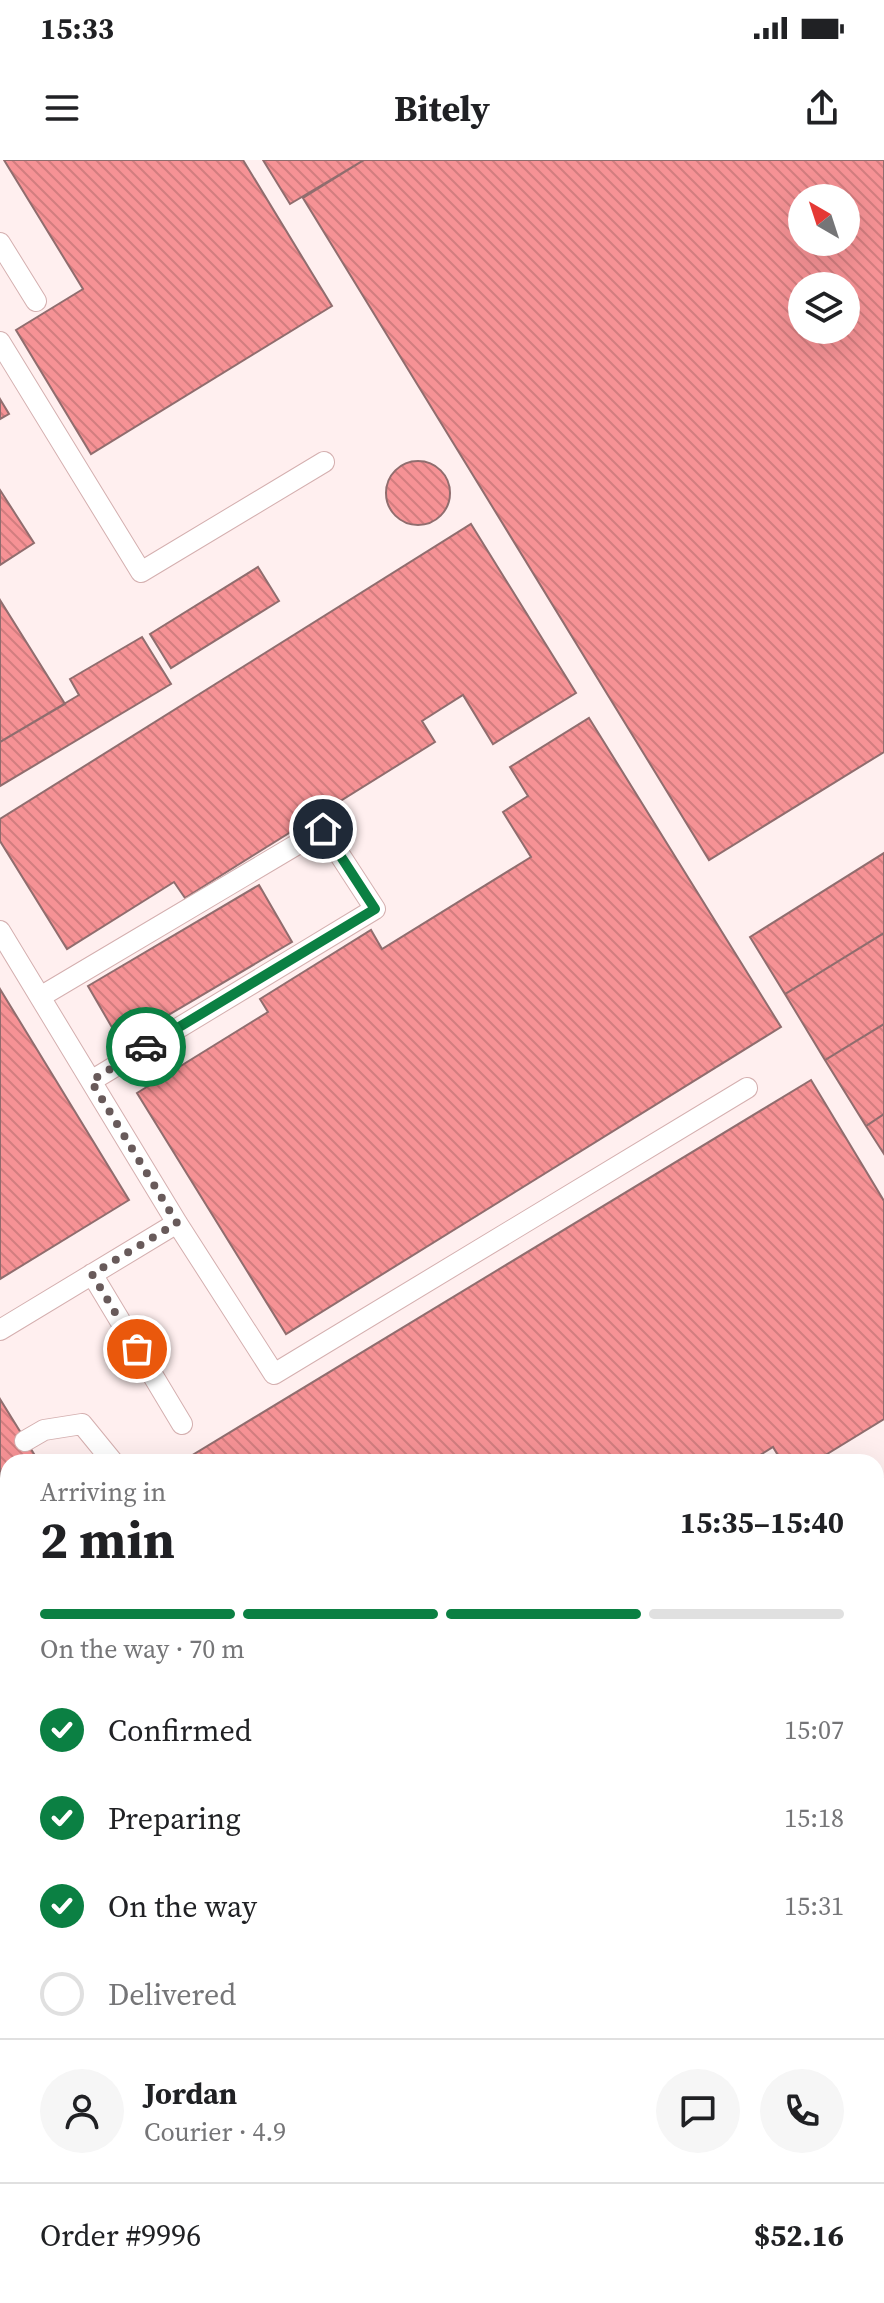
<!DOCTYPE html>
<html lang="en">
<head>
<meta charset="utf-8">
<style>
  body { margin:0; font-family:"Source Serif 4",serif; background:#f6f6f6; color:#202124; height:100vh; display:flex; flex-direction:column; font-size:30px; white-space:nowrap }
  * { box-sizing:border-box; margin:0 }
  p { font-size:26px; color:#757577 }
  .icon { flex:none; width:44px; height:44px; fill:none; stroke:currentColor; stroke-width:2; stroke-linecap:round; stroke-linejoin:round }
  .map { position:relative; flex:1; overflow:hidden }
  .details { position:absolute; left:0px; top:1294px; width:884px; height:850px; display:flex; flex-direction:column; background:#fff; border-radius:24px 24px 0 0; box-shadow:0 8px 32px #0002 }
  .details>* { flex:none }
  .needle { width:52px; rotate:321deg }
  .buttons { position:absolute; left:788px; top:24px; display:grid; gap:16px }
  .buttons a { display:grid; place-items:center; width:72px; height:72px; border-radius:50%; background:#fff; box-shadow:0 8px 32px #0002; font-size:40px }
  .pin { position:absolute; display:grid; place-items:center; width:68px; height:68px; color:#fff; margin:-34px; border:4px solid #fff; border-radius:50%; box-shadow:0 2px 8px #0007 }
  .courier { position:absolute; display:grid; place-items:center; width:80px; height:80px; margin:-40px; border:6px solid #0b8043; border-radius:50%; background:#fff; color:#222; box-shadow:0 2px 10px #0007 }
  .overview em { font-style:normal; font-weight:700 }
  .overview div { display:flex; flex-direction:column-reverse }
  .overview { display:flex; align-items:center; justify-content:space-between; height:136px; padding:0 40px }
  h1 { font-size:52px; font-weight:700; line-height:60px }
  .bar { display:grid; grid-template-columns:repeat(4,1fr); gap:12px 8px; align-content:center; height:96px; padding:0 40px }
  .bar i { height:10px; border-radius:6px; background:#e0e0e0 }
  .bar .on { background:#0b8043 }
  .bar p { grid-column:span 4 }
  .line { display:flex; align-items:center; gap:20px; padding:0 40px; border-top:2px solid #e0e0e0 }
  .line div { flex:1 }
  .round { display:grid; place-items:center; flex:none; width:84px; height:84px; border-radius:42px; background:#f6f6f6 }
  ol { padding:0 40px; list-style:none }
  li { display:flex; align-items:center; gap:24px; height:88px }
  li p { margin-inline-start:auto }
  li .icon { padding:8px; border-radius:50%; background:#0b8043; color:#fff; stroke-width:4 }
  li:last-child { color:#757577 }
  li i { width:44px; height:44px; border:4px solid #e0e0e0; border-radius:50% }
  .status { display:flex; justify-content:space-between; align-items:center; height:56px; padding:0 40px; background:#fff; direction:ltr }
  .status svg { height:22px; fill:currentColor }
  header { display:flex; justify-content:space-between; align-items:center; height:104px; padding:0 40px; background:#fff; font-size:36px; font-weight:700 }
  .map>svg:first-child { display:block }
  .building { fill:url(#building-back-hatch); stroke:#906d6e; stroke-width:2; fill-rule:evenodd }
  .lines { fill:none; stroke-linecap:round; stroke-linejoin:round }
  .service-casing { stroke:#d4afaf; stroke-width:22 }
  .minor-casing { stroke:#d4afaf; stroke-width:42 }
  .tertiary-casing { stroke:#d4afaf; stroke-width:46 }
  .primary-casing { stroke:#d5d3d3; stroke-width:46 }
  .service { stroke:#fff; stroke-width:20 }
  .minor { stroke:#fff; stroke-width:40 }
  .tertiary { stroke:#fff; stroke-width:44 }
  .primary { stroke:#f9cbcd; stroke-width:44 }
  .done { stroke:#685a5a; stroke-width:8; stroke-dasharray:0 14.4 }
  .route { stroke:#0b8043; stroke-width:10 }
</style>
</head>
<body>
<div class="status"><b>15:33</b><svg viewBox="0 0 49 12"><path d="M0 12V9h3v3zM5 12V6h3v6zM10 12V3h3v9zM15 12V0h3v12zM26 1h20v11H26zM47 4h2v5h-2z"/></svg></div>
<header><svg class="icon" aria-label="menu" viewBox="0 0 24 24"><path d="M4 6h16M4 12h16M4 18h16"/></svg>Bitely<svg class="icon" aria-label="share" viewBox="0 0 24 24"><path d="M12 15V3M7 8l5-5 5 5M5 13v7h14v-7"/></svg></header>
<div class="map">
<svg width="884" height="2143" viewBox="0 0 884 2143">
  <defs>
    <pattern id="building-back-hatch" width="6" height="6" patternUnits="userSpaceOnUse" patternTransform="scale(2)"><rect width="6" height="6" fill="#f69295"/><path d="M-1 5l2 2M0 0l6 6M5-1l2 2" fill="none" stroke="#d27d7f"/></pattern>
  </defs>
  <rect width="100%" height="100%" fill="#ffefef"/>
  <path class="building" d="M4,0H243L332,146L91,294L16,170L83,129Z
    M263,0H364L290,44Z
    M364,0H884V592L709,700L303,38ZM802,38H846V82H802ZM802,126H846V170H802Z
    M0,239L9,254L0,259Z
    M386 333a32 32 0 1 1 64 0a32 32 0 1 1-64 0Z
    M0,330L34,383L0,405Z
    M471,364L576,533L493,584L463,535L422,561L435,582L185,738L174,722L67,789L0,681V659Z
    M258,407L279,441L171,508L150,474Z
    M0,440L65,544L0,582Z
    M142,477L171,524L0,626V582L79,535L70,519Z
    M589,558L781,867L286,1174L137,933L268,852L260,839L371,770L382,789L531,697L503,652L528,636L510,607Z
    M884,693V773L785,834L750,777Z
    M259,725L292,782L121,883L88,826Z
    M884,773V864L825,900L785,834Z
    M0,829L129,1040L0,1119Z
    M884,864V954L866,966L825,900Z
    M811,920L884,1041V1259L814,1302H782L773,1287L749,1302H181Z
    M884,954V994L866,966Z
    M0,1239L39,1302H8V1362L0,1367Z
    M8,1362V1542L0,1530V1367Z
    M0,1530L8,1542V1740L0,1744Z"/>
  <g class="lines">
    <defs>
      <path id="service" d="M0,83L36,141
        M0,182L141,412L324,302
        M0,771L177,1063L274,1214L747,928
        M40,837L323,669L375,749L91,921
        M92,1114L182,1264
        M0,1170L177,1063
        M25,1281L44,1270L82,1264L113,1302"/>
      <path id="minor" d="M876,2058L884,2053
        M734,2143L746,2136"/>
      <path id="tertiary" d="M876,1345L884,1340
        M0,1877L8,1872"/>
      <path id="primary" d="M0,1991L8,2003
        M0,2091L8,2103
        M33,2136L39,2143
        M113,2136L119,2143"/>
    </defs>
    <use href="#service" class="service-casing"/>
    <use href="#minor" class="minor-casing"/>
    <use href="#tertiary" class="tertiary-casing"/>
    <use href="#primary" class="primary-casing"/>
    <use href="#service" class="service"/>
    <use href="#minor" class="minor"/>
    <use href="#tertiary" class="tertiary"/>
    <use href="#primary" class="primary"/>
  </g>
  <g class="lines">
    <path class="done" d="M137,1189L92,1114L177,1063L91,921L146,887"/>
    <path class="route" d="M146,887L375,749L323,669"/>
  </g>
</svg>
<div class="buttons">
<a><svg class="needle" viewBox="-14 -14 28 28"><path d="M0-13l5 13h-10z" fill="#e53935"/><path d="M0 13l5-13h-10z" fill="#757577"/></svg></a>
<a><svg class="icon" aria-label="layers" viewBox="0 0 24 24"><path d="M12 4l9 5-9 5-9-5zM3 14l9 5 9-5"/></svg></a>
</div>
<div class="pin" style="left:137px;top:1189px;background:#ea580c"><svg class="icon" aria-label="bag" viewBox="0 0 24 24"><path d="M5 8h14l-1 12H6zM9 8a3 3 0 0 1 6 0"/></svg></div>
<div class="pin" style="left:323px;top:669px;background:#1f2937"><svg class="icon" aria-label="home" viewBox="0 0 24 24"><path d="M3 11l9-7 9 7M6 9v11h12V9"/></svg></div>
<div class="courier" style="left:146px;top:887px"><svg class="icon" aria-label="car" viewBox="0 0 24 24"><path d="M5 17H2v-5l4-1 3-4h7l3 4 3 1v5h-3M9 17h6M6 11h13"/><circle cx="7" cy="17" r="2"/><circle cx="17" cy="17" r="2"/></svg></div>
<section class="details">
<div class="overview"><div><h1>2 min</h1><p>Arriving in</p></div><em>15:35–15:40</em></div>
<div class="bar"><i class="on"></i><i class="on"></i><i class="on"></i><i></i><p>On the way · 70 m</p></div>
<ol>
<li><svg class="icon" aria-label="check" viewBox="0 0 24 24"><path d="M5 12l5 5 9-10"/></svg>Confirmed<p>15:07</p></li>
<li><svg class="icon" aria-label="check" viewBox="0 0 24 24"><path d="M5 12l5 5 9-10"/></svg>Preparing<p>15:18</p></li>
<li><svg class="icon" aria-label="check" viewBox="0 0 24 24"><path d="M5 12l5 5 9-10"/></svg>On the way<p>15:31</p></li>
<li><i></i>Delivered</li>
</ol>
<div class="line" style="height:144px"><a class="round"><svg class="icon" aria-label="person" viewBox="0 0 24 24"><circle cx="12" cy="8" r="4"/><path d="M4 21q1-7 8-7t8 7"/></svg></a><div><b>Jordan</b><p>Courier · 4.9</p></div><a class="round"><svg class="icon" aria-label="chat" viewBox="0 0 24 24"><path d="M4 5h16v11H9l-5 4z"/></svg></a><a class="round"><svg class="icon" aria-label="phone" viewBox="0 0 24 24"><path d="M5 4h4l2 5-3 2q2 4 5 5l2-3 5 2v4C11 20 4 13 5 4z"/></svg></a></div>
<div class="line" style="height:104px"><div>Order #9996</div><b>$52.16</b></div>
</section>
</div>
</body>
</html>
